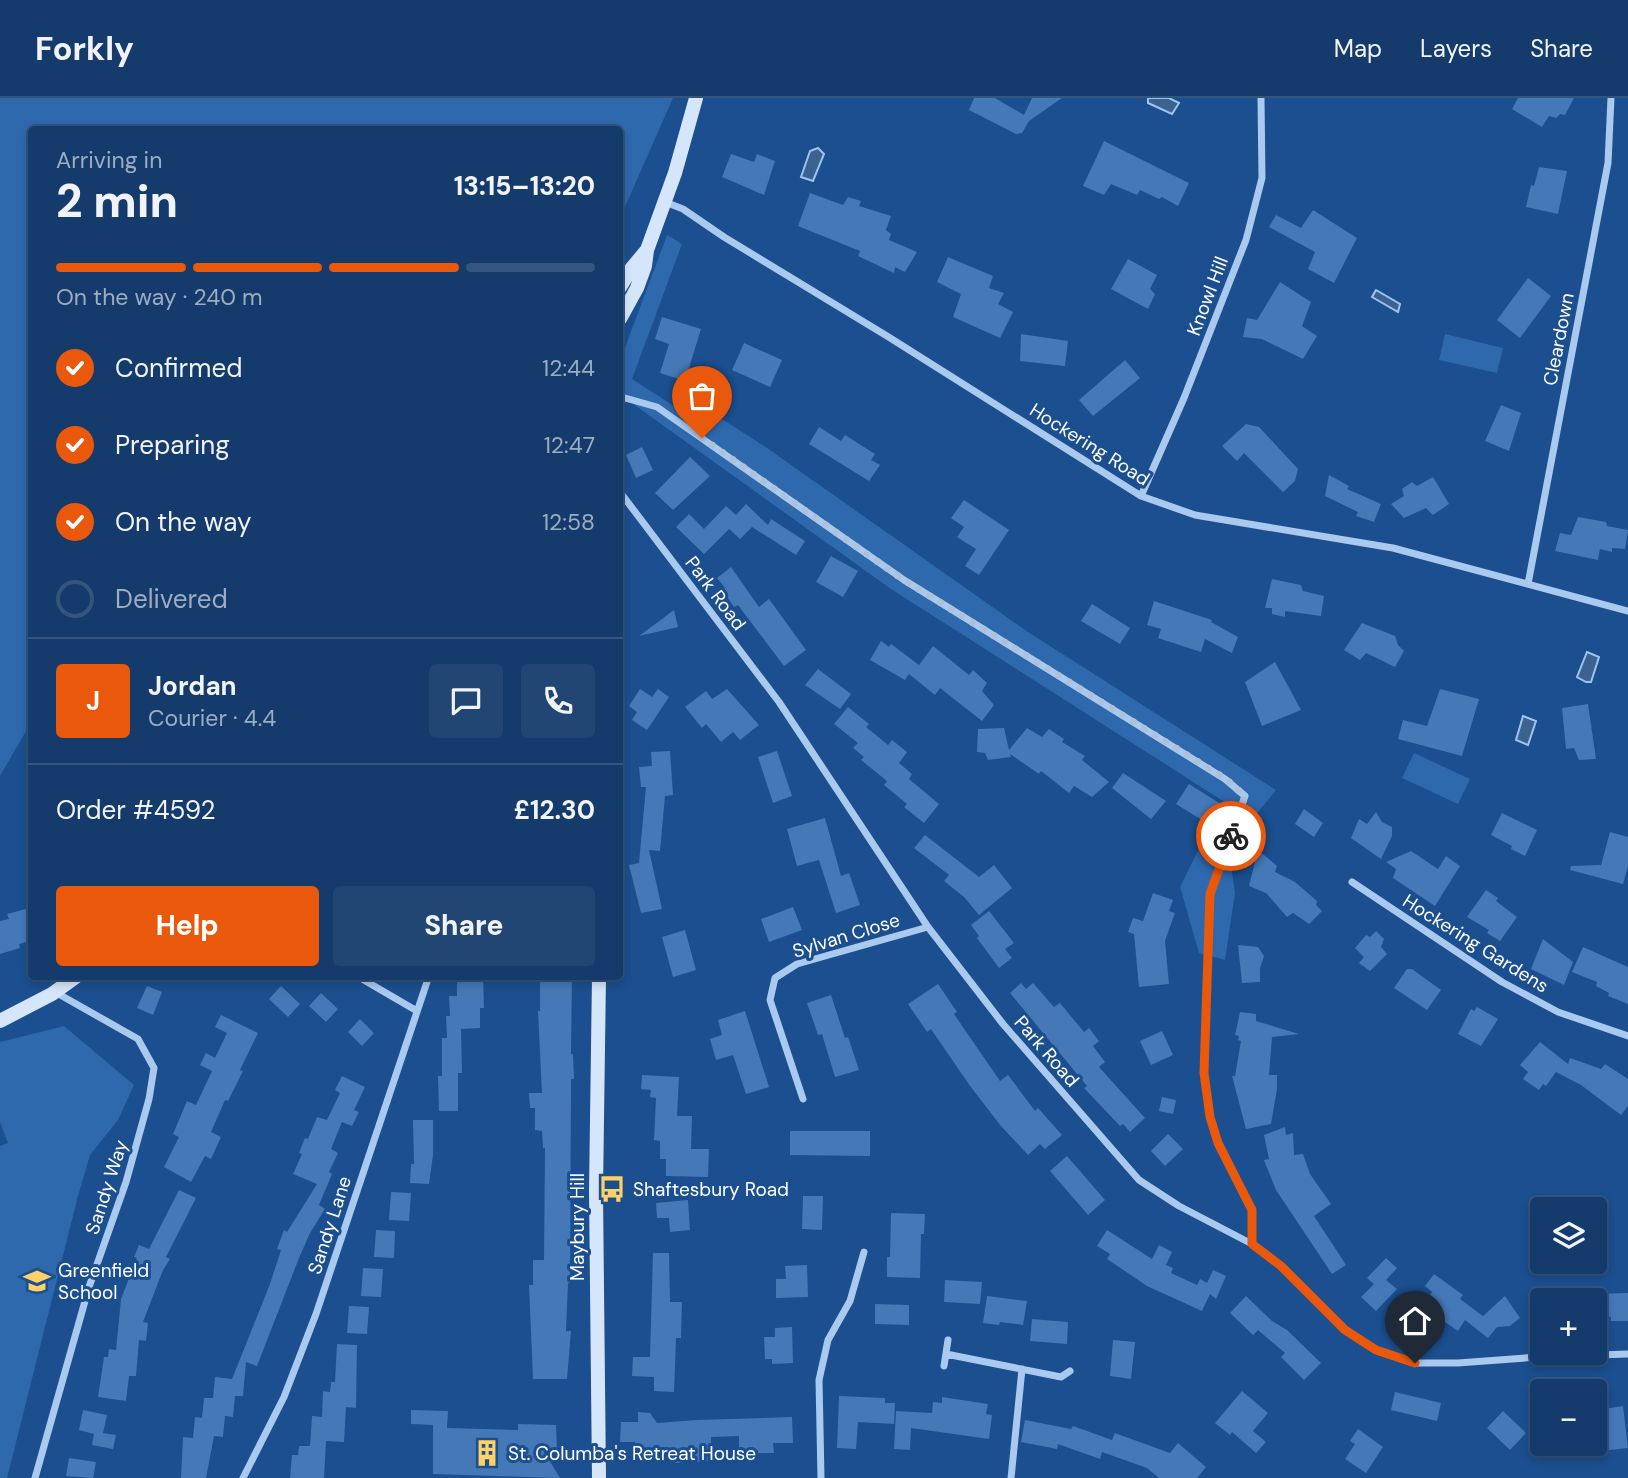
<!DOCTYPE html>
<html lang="en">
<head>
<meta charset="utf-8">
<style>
  body { margin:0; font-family:"DM Sans",sans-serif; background:#214673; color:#f1f3f6; height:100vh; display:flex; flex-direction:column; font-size:26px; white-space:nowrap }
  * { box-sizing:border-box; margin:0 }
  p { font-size:23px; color:#9dadc1 }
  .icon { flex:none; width:38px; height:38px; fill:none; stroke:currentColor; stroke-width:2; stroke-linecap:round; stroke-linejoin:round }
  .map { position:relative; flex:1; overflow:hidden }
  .details { position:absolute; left:28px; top:28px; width:595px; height:854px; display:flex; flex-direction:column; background:#143b6b; border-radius:7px; box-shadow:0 4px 10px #0003,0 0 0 2px #33557e }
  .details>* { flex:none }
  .controls { position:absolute; left:1530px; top:1099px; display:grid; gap:14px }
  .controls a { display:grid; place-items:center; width:77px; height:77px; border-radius:7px; background:#143b6b; box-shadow:0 4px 10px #0003,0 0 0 2px #33557e; font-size:35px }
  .pin { position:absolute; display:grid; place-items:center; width:60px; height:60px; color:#fff; margin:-72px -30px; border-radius:50% 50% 50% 0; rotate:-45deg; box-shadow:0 0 7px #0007 }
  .pin .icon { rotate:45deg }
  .courier { position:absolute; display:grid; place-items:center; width:70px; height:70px; margin:-35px; border:5px solid #ea580c; border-radius:50%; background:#fff; color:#222; box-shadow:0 2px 9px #0007 }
  .headline em { font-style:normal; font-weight:800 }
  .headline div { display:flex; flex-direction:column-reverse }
  .headline { display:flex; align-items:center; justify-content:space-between; height:119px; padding:0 28px }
  h1 { font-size:46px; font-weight:800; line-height:52px }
  .bar { display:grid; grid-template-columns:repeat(4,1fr); gap:10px 7px; align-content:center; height:84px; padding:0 28px }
  .bar i { height:9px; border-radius:5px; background:#33557e }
  .bar .active { background:#ea580c }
  .bar p { grid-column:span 4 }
  .line { display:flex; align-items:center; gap:18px; padding:0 28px; border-top:2px solid #33557e }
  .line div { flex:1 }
  .round { display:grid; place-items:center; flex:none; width:74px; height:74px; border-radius:7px; background:#214673 }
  ol { padding:0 28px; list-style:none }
  li { display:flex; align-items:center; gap:21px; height:77px }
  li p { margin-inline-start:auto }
  li .icon { padding:7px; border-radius:50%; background:#ea580c; color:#fff; stroke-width:4 }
  li:last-child { color:#9dadc1 }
  li i { width:38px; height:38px; border:4px solid #33557e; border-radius:50% }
  .action { display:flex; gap:14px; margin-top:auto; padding:14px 28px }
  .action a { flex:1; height:80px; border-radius:7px; background:#ea580c; color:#fff; font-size:28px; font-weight:800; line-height:80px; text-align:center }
  .action a+a { background:#214673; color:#f1f3f6 }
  header { display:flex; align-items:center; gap:42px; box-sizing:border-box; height:98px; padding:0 35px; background:#143b6b; border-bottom:2px solid #33557e }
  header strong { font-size:33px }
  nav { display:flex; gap:38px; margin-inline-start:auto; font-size:24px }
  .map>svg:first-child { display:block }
  .green { fill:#2e69ad }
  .water { fill:#3c6290; stroke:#9cc4f0; stroke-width:2 }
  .building { fill:#4478b7 }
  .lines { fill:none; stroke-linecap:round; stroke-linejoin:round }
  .street { stroke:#a9c9ee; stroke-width:7 }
  .secondary { stroke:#d6e6fa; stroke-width:14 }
  .done { stroke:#afc1d8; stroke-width:7; stroke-dasharray:0 12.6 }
  .route { stroke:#ea580c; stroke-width:9 }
  .labels { text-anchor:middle; stroke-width:6; stroke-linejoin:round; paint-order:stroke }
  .street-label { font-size:19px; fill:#fff; stroke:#1b4f8f }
  .poi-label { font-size:19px; fill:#fff; stroke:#1b4f8f; text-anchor:start }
</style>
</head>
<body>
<header>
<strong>Forkly</strong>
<nav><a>Map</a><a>Layers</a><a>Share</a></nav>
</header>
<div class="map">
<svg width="1628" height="1380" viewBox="0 0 1628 1380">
  <rect width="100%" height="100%" fill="#1b4f8f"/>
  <path class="green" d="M0,0H673L620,120V32H32V623L0,678Z
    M667,137L682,146L632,281L677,310L708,312L767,350L1028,534L1276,692L1240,736L1231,768L1235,795L1225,862L1199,855L1180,789L1223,703L891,491L636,308L620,293V263Z
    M1445,236L1503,250L1497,275L1439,262Z
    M1414,655L1470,681L1458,706L1402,680Z
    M64,928L134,987L118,1022L90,1057L78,1098L7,1380H0V1048L8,1045L0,1024V944Z"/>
  <path class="water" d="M1148,0H1169L1179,5L1172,16L1148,5Z
    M818,50L824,56L813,83L801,79L810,53Z
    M1376,192L1400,206L1398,214L1372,199Z
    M1587,554L1599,559L1591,584H1586L1577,579Z
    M1523,618L1536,623L1528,647L1516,642Z"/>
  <path class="building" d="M974,0H995L1024,17L1032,0H1062L1029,23L1022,35L1016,36L969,12Z
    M1518,0H1574L1565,17L1560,16L1556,20L1549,18L1542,29L1512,11Z
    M1104,43L1189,85L1178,108L1162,99L1159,101L1140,92L1137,97L1111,86L1104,97L1083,88Z
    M731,56L754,64L757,56L775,63L764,97L722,79Z
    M1539,69L1567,73L1558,116L1526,109L1531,87L1534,88Z
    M810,95L843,107L848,99L861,103L859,108L891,118L886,132L891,136L889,142L917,154L905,174L895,169L894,175L858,158L860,153L798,128Z
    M1313,112L1357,140L1334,185L1308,171L1315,154L1269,129L1276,117L1301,130Z
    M948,159L993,178L989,190L1004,195L998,206L1013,214L1000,240L953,219L961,196L937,184Z
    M1128,161L1157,177L1150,191L1155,196L1148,211L1111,191Z
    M1528,180L1551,198L1520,240L1497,222Z
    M1280,184L1311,204L1302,228L1317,238L1303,261L1262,241L1243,239L1247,220L1257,222Z
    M662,219L701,231L685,283L660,275L669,246L655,241Z
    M1021,236L1068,243L1065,268L1020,263Z
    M744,245L782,262L770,289L732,272Z
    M1125,262L1140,280L1093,318L1079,302Z
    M1501,307L1521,315L1509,353L1485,343Z
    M1246,326L1259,329L1298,371L1295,383L1283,394L1244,355L1237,363L1222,348Z
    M819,329L841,343L845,337L875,356L871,362L880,367L869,383L809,346Z
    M642,349L653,372L636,380L626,357Z
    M690,359L710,378L673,412L655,395Z
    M1329,377L1349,388L1347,391L1381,406L1374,424L1356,418L1358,414L1325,398Z
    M1433,379L1449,406L1433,417L1426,410L1404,420L1391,406L1404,398L1402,391L1412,384L1417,388Z
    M964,402L1009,432L979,477L965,468L976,451L957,439L964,429L951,420Z
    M746,406L768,427L771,421L805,443L796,457L752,429L740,441L729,431L704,456L676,429L689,416L704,431L726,408L736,417Z
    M1578,419L1606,424L1607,428L1628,432L1625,451L1612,450V454L1600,451L1598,462L1555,453L1560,435L1571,437Z
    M831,458L858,473L843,499L816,484Z
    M731,469L759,509L769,501L806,552L784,568L738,507L734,509L722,492L725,490L717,480Z
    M1272,481L1301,487L1303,493L1324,498L1321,518L1285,513V519L1272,516V510H1265Z
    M1154,503L1212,522L1211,524L1238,539L1232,555L1205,541L1201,554L1158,540L1161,531L1147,527Z
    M1092,506L1130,530L1120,546L1081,523Z
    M674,512L678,529L639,538Z
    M1362,525L1395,538L1398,547L1404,553L1395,569L1366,555L1360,562L1344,552Z
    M881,543L889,549L891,546L919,567L933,548L969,577L973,572L987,585L982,593L994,607L982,623L940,590L935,597L909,576L905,582L870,562Z
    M1275,564L1301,612L1262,628L1245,584Z
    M818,571L851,596L840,611L805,587Z
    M640,591L652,599L658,591L669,599L647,632L632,622L637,614L629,608Z
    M727,591L759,627L740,642L733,634L721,644L706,626L702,630L685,609L706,593L712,601Z
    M1440,591L1479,601L1462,658L1398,641L1403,622L1427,628Z
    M1588,606L1596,661L1579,662L1574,650L1566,651L1562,610Z
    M848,609L869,626L866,629L888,647L892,642L907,654L899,665L912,676L909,681L939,706L924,725L904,709L907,706L884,687L887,683L861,662L864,659L853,650L858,645L834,626Z
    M1004,630L1009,652L1027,630L1042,639L1049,631L1064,641L1062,644L1085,658L1082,662L1109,684L1092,699L1074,688L1069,695L1041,673L1039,676L1010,656L1011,659L988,662L985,655L977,654L978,631Z
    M670,653L673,697L665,698L660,753L649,752L662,811L641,815L629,767L639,765L646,689H641L639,669L652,668L651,654Z
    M777,653L792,698L773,705L758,659Z
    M1123,675L1166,703L1151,721L1112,690Z
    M1189,686L1232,713L1221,730L1219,728L1211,740L1196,731L1202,722L1176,706Z
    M1304,711L1323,725L1314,739L1295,726Z
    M1376,714L1382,724L1392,729V738L1381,761L1351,740L1359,721L1367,726Z
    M1502,715L1537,732L1525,758L1511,751L1512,748L1491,737Z
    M825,720L841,778L849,775L860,807L836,815L819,762L797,768L787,731Z
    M1610,734L1628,739V768L1623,786L1570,772L1571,768L1601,767Z
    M925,737L979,779L994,767L1012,790L979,817L964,799L944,783L949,777L914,750Z
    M1258,752L1277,768L1275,774L1295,784L1317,803L1316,807L1322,813L1309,826L1293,815L1287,819L1266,795L1249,788Z
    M1411,753L1438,771L1446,758L1460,768L1435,808L1393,780L1396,771L1386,764Z
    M1486,792L1498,800L1496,803L1517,819L1500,843L1487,835L1489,832L1467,819Z
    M1153,795L1173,802L1169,813L1175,815L1165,843L1169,886L1139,889L1134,836L1128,834L1133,820L1143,823Z
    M793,809L802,832L769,844L761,821Z
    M26,811L32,829V842L19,846L20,850L0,856V823L9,821L7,816Z
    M989,813L1014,845L1005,851L1012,860L999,870L977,840L979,838L971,827Z
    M685,832L696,872L673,879L662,839Z
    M1376,833L1384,841L1381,849L1387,856L1370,873L1359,865L1364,859L1355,850L1366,837L1370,839Z
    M1543,841L1573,864L1564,887L1531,871Z
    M1238,847L1258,849L1264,858L1260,870V884L1242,885Z
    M1583,849L1628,869V906L1608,898L1609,895L1596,888L1597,884L1572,874Z
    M1407,871H1412L1441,892L1427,912L1394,890Z
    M483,878L484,910H480V930L461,931L462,975H458V1013H439L438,978H442V940H447L446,918H450L449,898H457V879Z
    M540,878H572L571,956H573L574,981H571L570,1185H568L566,1233H571L567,1281H533L529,1187H533V1162H544L545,1050H543L542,1033L535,1032V1010H530L529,995H542L538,913H540Z
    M1021,885L1026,891L1033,885L1054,909L1060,905L1084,934L1089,930L1099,943L1093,948L1105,964L1099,969L1145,1020L1130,1034L1123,1026L1120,1028L1084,990L1087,988L1010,895Z
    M938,886L957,914L954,916L1000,983L1008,977L1035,1013L1038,1010L1062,1037L1045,1051L1040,1046L1028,1057L1001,1028L970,988L931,931L927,934L908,906Z
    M147,888L162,894L153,917L137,910Z
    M281,888L300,906L288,919L269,901Z
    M321,895L338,911L326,924L309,908Z
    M831,897L845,940L848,939L859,972L835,979L822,936L818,937L807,905Z
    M1477,909L1498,921L1481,948L1458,936L1471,911L1474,913Z
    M745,913L769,989L746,996L733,957L716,962L710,941L722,937L718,922Z
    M1240,914L1256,916V923L1299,936L1272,939L1269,977H1277V991L1271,1026L1246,1031L1232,978H1235L1241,943L1238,942L1239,938L1235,937Z
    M221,917L258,935L240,972L243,973L228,1003L225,1002L211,1034L221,1039L211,1061L205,1058L191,1084L164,1069L179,1039L173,1036L187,1003L196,1007L212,973L200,967L206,955L215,960L227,935L215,929Z
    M360,921L374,935L362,948L348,934Z
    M1162,933L1173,957L1151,967L1140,943Z
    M1540,944L1568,966L1570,960L1601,971L1605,966L1628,981V1008L1621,1017L1581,987L1556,974L1546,988L1543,986L1539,992L1523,981L1528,974L1520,967Z
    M642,977L679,979L677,1018H692L691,1051H709L708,1079L666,1078V1061H660V1043L654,1042L656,1000L650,999L651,992L641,991Z
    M342,978L365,989L354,1012L359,1014L352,1028L342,1024L331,1051L338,1055L329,1074L332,1076L319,1107L325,1111L310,1135L299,1160L257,1268L246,1264L243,1298H235L233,1319L225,1318L223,1339L214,1338L206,1380H181L183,1339L193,1340L195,1319L202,1320L204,1300H213L215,1279L232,1281L270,1186L281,1152L277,1151L284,1132L287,1134L317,1086L293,1076L302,1056L299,1055L305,1040L308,1041L317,1019L327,1022L340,995L335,992Z
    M1162,999L1176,1002L1173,1016L1159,1013Z
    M413,1022H433V1057L429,1086L410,1085L411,1066H414Z
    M1285,1029L1286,1037L1293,1035L1294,1057L1303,1056L1310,1076L1331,1106L1314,1118L1346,1167L1332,1176L1276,1092L1264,1062L1269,1061L1264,1037Z
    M790,1033H870V1058L790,1057Z
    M1168,1036L1183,1051L1165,1068L1151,1053Z
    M1067,1058L1105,1102L1088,1117L1050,1073Z
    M179,1092L196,1100L166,1159L170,1161L163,1172L143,1224L148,1225L146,1243L139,1242L136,1278H129L126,1303L98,1299L104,1259H108L109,1251L116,1252L121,1201L137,1160L134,1159L139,1147L149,1151Z
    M391,1094L411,1095L409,1123L389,1122Z
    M803,1098H823L822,1132L802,1131Z
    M688,1102L690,1132L670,1134L669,1120H657L656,1105Z
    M891,1115L925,1116L924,1136H921L920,1180L887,1179V1159H890Z
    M376,1132L395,1133L394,1160L374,1159Z
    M1107,1132L1152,1161L1159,1147L1172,1154L1166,1167L1173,1170L1171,1175L1197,1187L1200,1181L1207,1185L1213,1172L1226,1178L1216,1201L1210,1196L1202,1213L1147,1188L1107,1161L1110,1156L1097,1148Z
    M653,1155H669L670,1204H682L681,1240H676L674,1294L654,1293V1279L632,1278L633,1259H650Z
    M1386,1160L1397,1170L1386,1182L1397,1191L1376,1213L1361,1199L1374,1186L1367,1180Z
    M807,1167L808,1199L776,1200V1181H786L785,1168Z
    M363,1170L383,1171L381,1199L361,1198Z
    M1434,1176L1463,1197L1460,1201L1483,1218L1505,1198L1520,1220L1510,1228L1497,1229L1488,1240L1465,1222L1458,1233L1435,1217L1437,1214L1424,1205L1432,1194L1425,1188Z
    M945,1182L982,1184L980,1206L944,1204Z
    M1628,1195V1223H1611V1219H1607V1212H1594V1196Z
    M987,1198L1027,1203L1023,1227L1000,1224L999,1227L983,1225Z
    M1246,1198L1272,1223L1287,1232L1321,1265L1304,1282L1281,1259L1285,1255L1258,1232L1253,1237L1230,1215Z
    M875,1206L909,1207V1227L875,1226Z
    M349,1208L369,1209L367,1236L347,1235Z
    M1032,1221L1068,1224L1067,1246L1030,1243Z
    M792,1229L793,1265L772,1266V1261H765L764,1239H775V1230Z
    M1113,1242L1135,1244L1131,1281L1110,1278Z
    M337,1246L357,1247L356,1310L346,1309L344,1344L326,1343L324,1380H290L292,1357H298L299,1348H310L312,1318L322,1319L323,1293L330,1294L331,1284H335Z
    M1242,1293L1268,1315L1253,1333L1266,1344L1256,1355L1232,1334L1230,1337L1215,1325Z
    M1395,1294L1441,1305L1437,1323L1391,1312Z
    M839,1298L885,1300V1305H895L894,1326L858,1324L856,1351L837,1350Z
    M942,1299L988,1306L986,1316L992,1317L989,1341L911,1330L910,1352L894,1351L896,1313L932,1315L933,1304L942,1305Z
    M1623,1308L1628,1350L1601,1353L1599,1340H1594V1320H1599L1598,1312Z
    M83,1312L107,1317L103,1335L116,1337L113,1351L92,1347L94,1336L79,1332Z
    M411,1312L448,1313L447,1330L518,1332V1326L556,1327L557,1352H543L560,1380L433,1376V1327L411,1326Z
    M1503,1313L1526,1335L1510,1352L1487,1330Z
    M638,1314L650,1315L657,1325L697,1322L792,1319L793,1345H773L774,1355H758V1352H739V1338L711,1339V1363L675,1365V1360L635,1359V1344H620L621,1324H638Z
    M1025,1322L1071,1331L1073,1328L1112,1342L1115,1335L1170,1355L1178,1345L1206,1369L1197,1380H1159L1147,1370L1102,1354L1100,1361L1058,1346L1057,1351L1021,1344Z
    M1358,1331L1383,1349L1366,1375L1345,1361L1355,1346L1350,1343Z
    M69,1360L96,1364L93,1380L66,1378Z"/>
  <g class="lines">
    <path class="street" d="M665,104L683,111L724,139L887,238L1141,398L1195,417L1393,450L1628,513
      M620,302L625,300L657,309L904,482L1225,681L1245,698L1210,796L1204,975L1210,1019L1218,1045L1252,1113V1146
      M620,394L779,604L928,829L1003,926L1139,1082L1179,1108L1252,1146L1281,1168L1345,1232L1376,1252L1415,1265H1458L1538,1259L1628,1256
      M1141,398L1184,300L1246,142L1262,80L1261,0
      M1528,486L1608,65L1611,0
      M1352,784L1502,884L1558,914L1628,938
      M357,878L417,913
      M803,1001L770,902L775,880L797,866L928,829
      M946,1256L1061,1279L1070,1273
      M944,1268L948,1242
      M35,1380L89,1189L126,1084L149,1001L154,970L138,941L55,894
      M243,1380L284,1299L316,1216L429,878
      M821,1380L819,1282L828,1242L850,1203L864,1154
      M1011,1380L1022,1271"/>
    <path class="secondary" d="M620,189L631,171L646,153
      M620,221L637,190L645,168L647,152L675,75L696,0
      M599,878L596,1094L599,1380
      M0,923L52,896L77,878"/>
  </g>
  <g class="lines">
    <path class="done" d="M702,340L904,482L1226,681L1245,698L1231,738"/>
    <path class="route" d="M1231,738L1210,796L1204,975L1210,1019L1218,1045L1252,1112V1146L1281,1168L1345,1232L1376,1252L1415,1265"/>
  </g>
  <defs>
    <symbol id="bus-bare" viewBox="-9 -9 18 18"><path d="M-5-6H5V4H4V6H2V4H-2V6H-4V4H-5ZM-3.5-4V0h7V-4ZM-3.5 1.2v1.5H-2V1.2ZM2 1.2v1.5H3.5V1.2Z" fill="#ffd166" stroke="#1b4f8f" stroke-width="2.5" paint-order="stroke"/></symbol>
    <symbol id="school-bare" viewBox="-9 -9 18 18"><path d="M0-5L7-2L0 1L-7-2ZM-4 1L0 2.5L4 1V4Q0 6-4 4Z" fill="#ffd166" stroke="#1b4f8f" stroke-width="2.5" paint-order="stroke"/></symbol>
    <symbol id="building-bare" viewBox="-9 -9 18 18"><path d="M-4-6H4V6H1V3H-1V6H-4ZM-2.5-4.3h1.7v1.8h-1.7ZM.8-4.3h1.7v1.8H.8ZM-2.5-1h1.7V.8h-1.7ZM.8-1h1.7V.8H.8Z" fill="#ffd166" stroke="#1b4f8f" stroke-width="2.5" paint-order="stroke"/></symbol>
  </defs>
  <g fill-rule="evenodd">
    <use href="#bus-bare" x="593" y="1072" width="38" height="38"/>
    <use href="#school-bare" x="18" y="1164" width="38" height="38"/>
    <use href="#building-bare" x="468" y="1336" width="38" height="38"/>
  </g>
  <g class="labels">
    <g class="street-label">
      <text transform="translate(1207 198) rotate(-69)" y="7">Knowl Hill</text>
      <text transform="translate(1558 241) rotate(-79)" y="7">Cleardown</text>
      <text transform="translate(1090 346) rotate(32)" y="7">Hockering Road</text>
      <text transform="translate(716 495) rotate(53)" y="7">Park Road</text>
      <text transform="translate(846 837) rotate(-17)" y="7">Sylvan Close</text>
      <text transform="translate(1476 845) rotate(32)" y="7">Hockering Gardens</text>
      <text transform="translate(1047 953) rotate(49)" y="7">Park Road</text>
      <text transform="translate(106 1089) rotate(-72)" y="7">Sandy Way</text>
      <text transform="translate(329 1127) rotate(-72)" y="7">Sandy Lane</text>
      <text transform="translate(577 1129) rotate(-90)" y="7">Maybury Hill</text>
    </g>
    <g class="poi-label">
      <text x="633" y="1098">Shaftesbury Road</text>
      <text x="58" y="1179">Greenfield<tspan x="58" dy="22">School</tspan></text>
      <text x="508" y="1362">St. Columba's Retreat House</text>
    </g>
  </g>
</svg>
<div class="controls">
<a><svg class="icon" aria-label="layers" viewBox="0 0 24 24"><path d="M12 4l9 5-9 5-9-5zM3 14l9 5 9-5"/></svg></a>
<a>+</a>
<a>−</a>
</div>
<div class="pin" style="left:702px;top:340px;background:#ea580c"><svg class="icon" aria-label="bag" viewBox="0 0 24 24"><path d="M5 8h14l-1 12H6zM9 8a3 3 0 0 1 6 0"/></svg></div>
<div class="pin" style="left:1415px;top:1265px;background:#1f2937"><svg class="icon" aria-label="home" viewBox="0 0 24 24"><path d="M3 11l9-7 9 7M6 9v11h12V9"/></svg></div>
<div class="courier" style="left:1231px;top:738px"><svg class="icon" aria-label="bike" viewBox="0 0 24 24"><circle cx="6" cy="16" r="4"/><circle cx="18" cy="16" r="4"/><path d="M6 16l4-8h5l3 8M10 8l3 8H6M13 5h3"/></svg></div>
<section class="details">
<div class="headline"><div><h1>2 min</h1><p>Arriving in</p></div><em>13:15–13:20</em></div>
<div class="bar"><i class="active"></i><i class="active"></i><i class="active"></i><i></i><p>On the way · 240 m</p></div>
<ol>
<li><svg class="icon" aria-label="check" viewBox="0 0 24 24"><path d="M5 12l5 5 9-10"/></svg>Confirmed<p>12:44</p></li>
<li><svg class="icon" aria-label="check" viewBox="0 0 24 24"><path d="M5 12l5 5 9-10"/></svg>Preparing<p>12:47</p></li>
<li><svg class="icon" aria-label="check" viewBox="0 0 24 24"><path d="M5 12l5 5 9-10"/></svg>On the way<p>12:58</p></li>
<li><i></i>Delivered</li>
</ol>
<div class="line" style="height:126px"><b class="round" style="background:#ea580c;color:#fff">J</b><div><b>Jordan</b><p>Courier · 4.4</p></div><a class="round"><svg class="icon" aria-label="chat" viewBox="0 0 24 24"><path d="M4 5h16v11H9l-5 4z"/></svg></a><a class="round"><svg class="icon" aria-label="phone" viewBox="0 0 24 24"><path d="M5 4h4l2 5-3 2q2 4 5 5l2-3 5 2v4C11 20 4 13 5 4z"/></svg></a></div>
<div class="line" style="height:91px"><div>Order #4592</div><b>£12.30</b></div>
<div class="action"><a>Help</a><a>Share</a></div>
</section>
</div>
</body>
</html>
